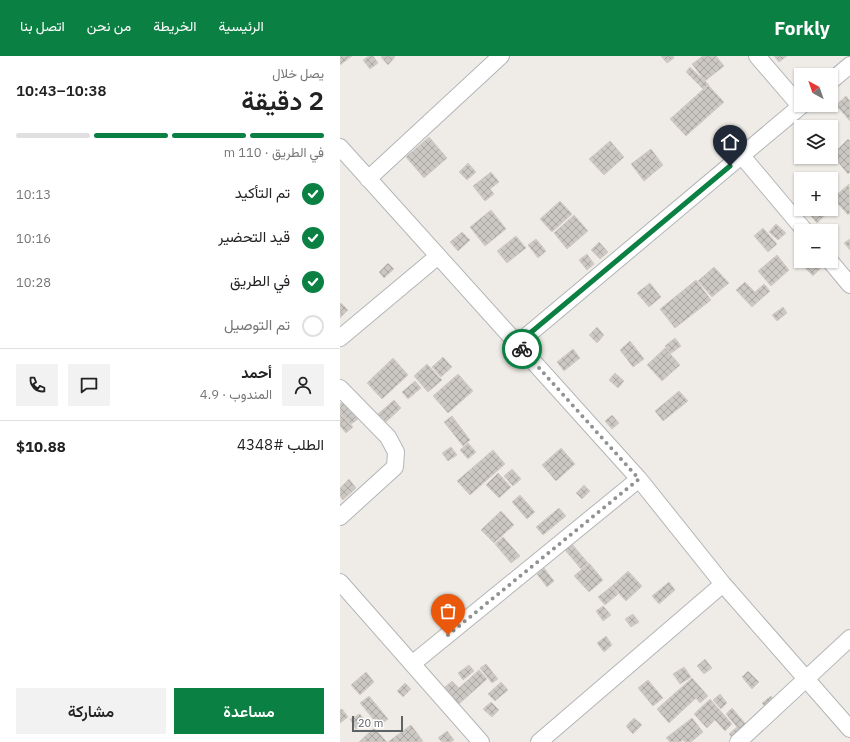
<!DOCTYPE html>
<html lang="ar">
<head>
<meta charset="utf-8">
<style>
  body { margin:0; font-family:"IBM Plex Sans",Vazirmatn,sans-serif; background:#f2f2f2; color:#222; direction:rtl; height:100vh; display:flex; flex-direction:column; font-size:15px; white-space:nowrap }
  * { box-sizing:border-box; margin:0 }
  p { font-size:13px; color:#767676 }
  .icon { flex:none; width:22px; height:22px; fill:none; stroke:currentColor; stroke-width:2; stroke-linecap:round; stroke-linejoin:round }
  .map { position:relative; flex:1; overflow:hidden; direction:ltr }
  .panel { display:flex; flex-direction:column; background:#fff; width:340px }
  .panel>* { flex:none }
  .needle { width:26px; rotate:320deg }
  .tools { position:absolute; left:454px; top:12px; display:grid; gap:8px }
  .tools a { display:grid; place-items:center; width:44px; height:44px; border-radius:0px; background:#fff; box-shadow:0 1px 3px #0004; font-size:20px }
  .scale { position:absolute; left:12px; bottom:10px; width:51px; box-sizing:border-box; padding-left:4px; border:2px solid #5e6366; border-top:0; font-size:11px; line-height:14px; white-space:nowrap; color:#5e6366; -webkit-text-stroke:3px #fff; paint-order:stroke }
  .pin { position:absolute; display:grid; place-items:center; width:34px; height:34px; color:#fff; margin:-41px -17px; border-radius:50% 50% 50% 0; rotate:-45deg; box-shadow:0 0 4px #0007 }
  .pin .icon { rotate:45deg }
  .courier { position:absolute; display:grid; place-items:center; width:40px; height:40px; margin:-20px; border:3px solid #0b8043; border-radius:50%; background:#fff; color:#222; box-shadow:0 1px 5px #0007 }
  .overview em { font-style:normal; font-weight:600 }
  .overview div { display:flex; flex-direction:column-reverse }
  .overview { display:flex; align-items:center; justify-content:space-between; height:68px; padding:0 16px }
  h1 { font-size:26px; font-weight:600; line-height:30px }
  .bar { display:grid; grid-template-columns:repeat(4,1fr); gap:6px 4px; align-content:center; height:48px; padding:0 16px }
  .bar i { height:5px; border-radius:3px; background:#e0e0e0 }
  .bar .on { background:#0b8043 }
  .bar p { grid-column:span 4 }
  .line { display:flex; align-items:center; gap:10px; padding:0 16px; border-top:1px solid #e0e0e0 }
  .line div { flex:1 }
  .round { display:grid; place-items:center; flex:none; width:42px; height:42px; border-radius:0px; background:#f2f2f2 }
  ol { padding:0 16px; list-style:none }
  li { display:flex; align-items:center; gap:12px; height:44px }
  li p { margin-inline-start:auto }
  li .icon { padding:4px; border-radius:50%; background:#0b8043; color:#fff; stroke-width:4 }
  li:last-child { color:#767676 }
  li i { width:22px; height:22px; border:2px solid #e0e0e0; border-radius:50% }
  .action { display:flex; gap:8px; margin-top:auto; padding:8px 16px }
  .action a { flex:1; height:46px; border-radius:0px; background:#0b8043; color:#fff; font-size:16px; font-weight:600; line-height:46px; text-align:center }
  .action a+a { background:#f2f2f2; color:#222 }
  header { display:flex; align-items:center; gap:24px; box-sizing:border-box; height:56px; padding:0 20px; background:#0b8043; color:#fff }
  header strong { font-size:19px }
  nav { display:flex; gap:22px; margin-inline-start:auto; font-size:14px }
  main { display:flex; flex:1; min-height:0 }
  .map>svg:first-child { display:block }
  .building { fill:url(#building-cross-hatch); stroke:#d4cdc5 }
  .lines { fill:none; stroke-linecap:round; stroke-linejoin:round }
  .street-casing { stroke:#b2b5b8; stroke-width:18 }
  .street { stroke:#fff; stroke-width:16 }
  .done { stroke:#919393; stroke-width:4; stroke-dasharray:0 7.2 }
  .route { stroke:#0b8043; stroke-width:5 }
</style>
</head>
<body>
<header>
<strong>Forkly</strong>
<nav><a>الرئيسية</a><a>الخريطة</a><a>من نحن</a><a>اتصل بنا</a></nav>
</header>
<main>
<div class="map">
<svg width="510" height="686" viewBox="0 0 510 686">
  <defs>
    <pattern id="building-cross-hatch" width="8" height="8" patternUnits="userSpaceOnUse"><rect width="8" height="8" fill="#cbc7c3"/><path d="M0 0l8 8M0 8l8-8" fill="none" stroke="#a8a5a2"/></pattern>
  </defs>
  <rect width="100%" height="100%" fill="#efece7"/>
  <path class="building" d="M0,0H12L0,9Z
    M29,0H33L38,7L30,13L23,4Z
    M42,0H54L55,1L48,9L41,1Z
    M321,0H333L334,2L327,7Z
    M363,0H376L384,10L365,25L352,8Z
    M434,0H447L439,6Z
    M350,11L369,29L364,34L346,16Z
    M368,29L384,46L346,80L330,63Z
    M506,40L510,45V65L496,49Z
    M391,71L399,78L386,92L378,85Z
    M89,81L107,102L84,122L66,101Z
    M508,83L510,85V116L508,118L492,99Z
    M270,85L284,101L264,119L249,103Z
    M461,88V101H475L466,108L455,93Z
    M311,93L323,109L304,125L291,108Z
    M128,107L136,116L127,124L119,116Z
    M151,116L159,126L150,133L154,138L145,145L133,130Z
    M509,128L510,157L508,159L493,142Z
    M461,137V149L455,144Z
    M220,145L232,158L212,176L200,163Z
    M491,150L493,152L477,167L471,160L479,153H491Z
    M151,154L166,173L145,190L130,171Z
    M234,159L248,175L227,193L214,177Z
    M436,168L446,177L438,184L429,176Z
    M423,172L437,188L428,196L414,180Z
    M122,176L130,184L118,195L110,186Z
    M176,180L186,192L167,207L157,195Z
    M196,183L206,195L198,202L188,189Z
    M510,183V194L504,187Z
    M259,186L268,196L260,203L251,194Z
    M247,198L254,208L247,214L239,204Z
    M437,199L449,214L431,230L418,215Z
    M470,205H475L481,212L473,220L464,211Z
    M48,207L54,213L44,222L39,216Z
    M374,211L389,227L372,241L358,225Z
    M356,224L371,244L335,272L320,253Z
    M405,226L415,236L424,228L430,235L412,251L396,234Z
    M310,227L321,241L309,251L297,237Z
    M1,247L8,254L0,262V248Z
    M443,251L447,257L437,265L432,259Z
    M257,271L264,279L257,287L249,279Z
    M335,282L341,290L330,298L325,290Z
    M290,285L304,303L293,311L280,294Z
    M325,292L340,309L322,325L307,309Z
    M233,293L240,302L224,315L217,306Z
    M103,301L112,311L101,321L92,311Z
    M53,302L68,319L42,343L27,327Z
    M87,308L102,324L88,336L74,320Z
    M275,317L284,325L278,332L269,324Z
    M118,318L133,335L108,357L93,340Z
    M75,325L81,332L68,343L62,336Z
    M339,335L348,345L323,365L315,355Z
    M54,344L61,352L46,366L38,358Z
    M3,346L18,363L10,369L0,357V348Z
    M0,356L13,371L6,377L0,370Z
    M272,359L279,367L272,373L265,365Z
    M112,360L130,384L123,390L104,366Z
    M128,387L136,396L128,403L120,394Z
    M111,391L117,399L108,405L102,397Z
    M221,392L235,408L216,425L202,409Z
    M153,394L165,408L130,439L117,425Z
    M172,413L181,423L173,430L164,420Z
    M158,417L171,431L159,442L146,429Z
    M9,423L16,432L3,444L0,440V432Z
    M244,429L250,435L242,443L236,437Z
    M180,439L195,456L187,463L172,446Z
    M219,452L226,460L203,479L196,471Z
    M161,455L174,469L154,487L141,474Z
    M163,481L180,500L171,507L155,488Z
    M232,488L248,507L241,513L225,494Z
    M249,507L263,524L249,536L234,520Z
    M204,512L214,525L207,531L197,518Z
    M288,515L302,530L286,545L272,530Z
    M329,526L335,534L319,548L312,540Z
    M272,530L278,538L265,549L258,541Z
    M263,550L271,559L263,565L256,555Z
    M293,558L299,566L291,571L285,563Z
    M266,580L272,589L264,596L257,587Z
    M365,603L372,612L364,618L357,610Z
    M146,608L158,623L152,627L140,612Z
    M129,609L134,615L123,624L118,617Z
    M344,611L351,621L340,628L333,618Z
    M139,614L147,623L119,648L104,632L112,625L119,632Z
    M408,615L419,626L412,633L402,621Z
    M26,616L34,626L20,639L11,629Z
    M352,622L368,640L360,647L356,642L329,667L317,653Z
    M308,624L323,642L313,650L298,632Z
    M161,626L168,634L155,645L148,638Z
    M65,627L71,633L63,641L57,635Z
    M380,638L387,647L381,653L373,644Z
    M29,640L48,663L39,670L20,647Z
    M431,640L438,649L429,656L422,647Z
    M370,643L392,668L385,675L375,664L367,672L354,658Z
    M151,646L159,654L152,661L143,653Z
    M392,652L410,673L396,686L389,678L397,671L386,658Z
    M2,653L8,661L0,667V654Z
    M20,658L26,667L16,673L10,663Z
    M294,662L302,669L293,678L286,670Z
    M352,662L363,676L351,686H345L343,684L340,686H330L326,682Z
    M71,669L83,685L81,686H48Z
    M34,672L47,686H19Z
    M107,675L114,684L111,686H102L98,682Z"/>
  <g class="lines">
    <defs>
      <path id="street" d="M417,0L460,50
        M491,25L510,9
        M0,91L299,423L383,528L510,673
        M402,100L465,175
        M28,123L161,0
        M490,205L510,229
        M0,282L98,200
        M177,288L462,49
        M0,332L48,381L56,396L55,411L0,461
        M0,526L141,686
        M72,608L299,423
        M199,686L383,528
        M398,686L510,582"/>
    </defs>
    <use href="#street" class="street-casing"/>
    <use href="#street" class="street"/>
  </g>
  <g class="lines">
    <path class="done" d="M108,579L299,423L182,293"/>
    <path class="route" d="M182,293L177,288L390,110"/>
  </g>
</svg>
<div class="tools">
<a><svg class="needle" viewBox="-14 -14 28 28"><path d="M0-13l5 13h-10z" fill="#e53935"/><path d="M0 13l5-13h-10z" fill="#767676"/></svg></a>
<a><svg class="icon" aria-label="layers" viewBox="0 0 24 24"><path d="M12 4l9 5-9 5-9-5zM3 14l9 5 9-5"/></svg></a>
<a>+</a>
<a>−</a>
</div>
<div class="scale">20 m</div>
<div class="pin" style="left:108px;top:579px;background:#ea580c"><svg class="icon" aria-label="bag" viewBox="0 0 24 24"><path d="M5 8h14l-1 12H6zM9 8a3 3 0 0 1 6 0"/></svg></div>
<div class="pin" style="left:390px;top:110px;background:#1f2937"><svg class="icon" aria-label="home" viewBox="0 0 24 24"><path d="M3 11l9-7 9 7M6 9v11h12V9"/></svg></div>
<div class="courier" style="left:182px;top:293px"><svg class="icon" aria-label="bike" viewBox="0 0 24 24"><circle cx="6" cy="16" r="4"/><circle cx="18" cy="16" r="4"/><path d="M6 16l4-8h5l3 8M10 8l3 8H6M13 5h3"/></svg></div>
</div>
<section class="panel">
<div class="overview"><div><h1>2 دقيقة</h1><p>يصل خلال</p></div><em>10:38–10:43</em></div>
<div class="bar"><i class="on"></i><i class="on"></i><i class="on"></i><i></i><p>في الطريق · 110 m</p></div>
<ol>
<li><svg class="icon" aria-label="check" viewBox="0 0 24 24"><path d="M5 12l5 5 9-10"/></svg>تم التأكيد<p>10:13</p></li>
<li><svg class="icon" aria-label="check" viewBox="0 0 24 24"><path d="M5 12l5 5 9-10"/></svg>قيد التحضير<p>10:16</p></li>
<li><svg class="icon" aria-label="check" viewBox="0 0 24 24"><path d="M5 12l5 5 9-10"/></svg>في الطريق<p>10:28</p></li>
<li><i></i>تم التوصيل</li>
</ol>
<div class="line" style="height:72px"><a class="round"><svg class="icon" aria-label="person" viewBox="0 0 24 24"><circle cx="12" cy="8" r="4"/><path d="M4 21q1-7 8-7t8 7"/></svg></a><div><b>أحمد</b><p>المندوب · 4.9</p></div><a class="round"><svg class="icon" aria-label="chat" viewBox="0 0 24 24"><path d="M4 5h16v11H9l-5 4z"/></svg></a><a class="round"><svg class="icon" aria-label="phone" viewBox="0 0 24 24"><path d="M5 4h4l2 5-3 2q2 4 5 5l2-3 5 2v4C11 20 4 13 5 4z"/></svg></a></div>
<div class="line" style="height:52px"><div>الطلب #4348</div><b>$10.88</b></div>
<div class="action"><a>مساعدة</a><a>مشاركة</a></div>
</section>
</main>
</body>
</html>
